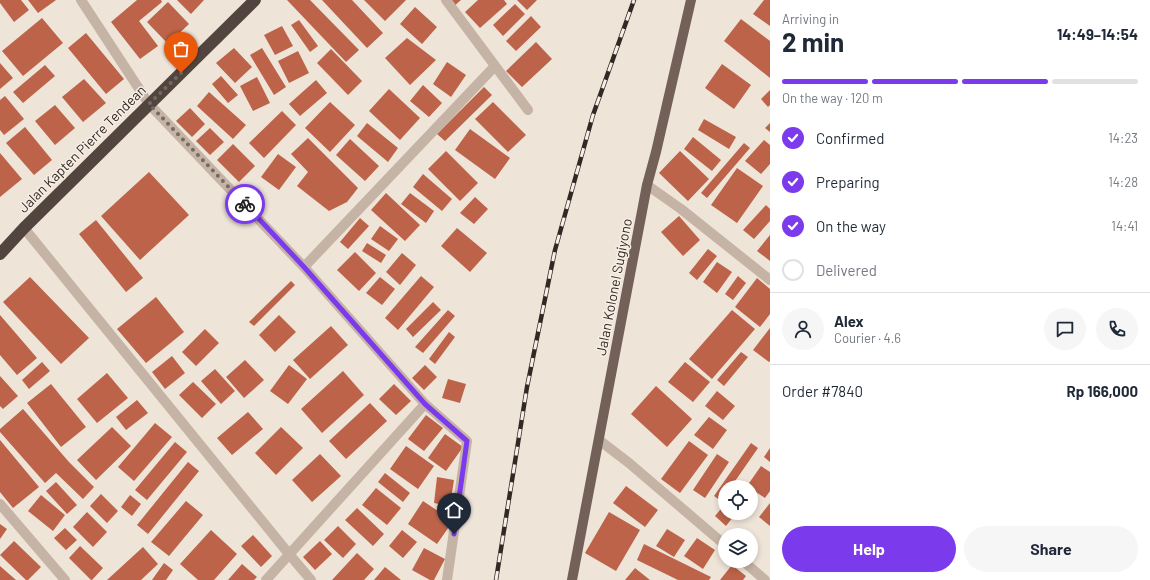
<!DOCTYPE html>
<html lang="en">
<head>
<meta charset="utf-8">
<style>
  body { margin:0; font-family:Barlow,sans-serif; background:#f6f6f7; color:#1f2937; height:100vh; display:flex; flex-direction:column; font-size:15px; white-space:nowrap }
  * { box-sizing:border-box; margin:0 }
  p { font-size:13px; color:#747a83 }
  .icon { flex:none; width:22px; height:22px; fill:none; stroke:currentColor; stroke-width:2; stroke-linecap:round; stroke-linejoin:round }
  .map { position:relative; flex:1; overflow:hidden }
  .sheet { display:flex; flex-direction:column; background:#fff; width:380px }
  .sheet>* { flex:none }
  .buttons { position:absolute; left:718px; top:480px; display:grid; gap:8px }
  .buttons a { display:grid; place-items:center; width:40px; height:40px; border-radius:50%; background:#fff; box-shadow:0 2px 6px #0003; font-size:20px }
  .pin { position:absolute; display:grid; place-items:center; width:34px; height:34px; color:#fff; margin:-41px -17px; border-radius:50% 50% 50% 0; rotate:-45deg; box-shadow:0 0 4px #0007 }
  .pin .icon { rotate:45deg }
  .courier { position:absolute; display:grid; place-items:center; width:40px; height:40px; margin:-20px; border:3px solid #7c3aed; border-radius:50%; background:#fff; color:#222; box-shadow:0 1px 5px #0007 }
  .head em { font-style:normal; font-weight:700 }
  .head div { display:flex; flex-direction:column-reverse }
  .head { display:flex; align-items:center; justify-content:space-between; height:68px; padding:0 12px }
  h1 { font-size:26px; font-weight:700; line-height:30px }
  .bar { display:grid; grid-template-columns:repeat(4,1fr); gap:6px 4px; align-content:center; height:48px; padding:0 12px }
  .bar i { height:5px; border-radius:3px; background:#e0e1e3 }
  .bar .active { background:#7c3aed }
  .bar p { grid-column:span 4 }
  .line { display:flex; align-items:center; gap:10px; padding:0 12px; border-top:1px solid #e0e1e3 }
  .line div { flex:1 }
  .round { display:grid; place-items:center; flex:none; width:42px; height:42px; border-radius:21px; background:#f6f6f7 }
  ol { padding:0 12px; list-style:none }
  li { display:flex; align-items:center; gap:12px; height:44px }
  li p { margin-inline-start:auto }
  li .icon { padding:4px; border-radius:50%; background:#7c3aed; color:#fff; stroke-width:4 }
  li:last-child { color:#747a83 }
  li i { width:22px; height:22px; border:2px solid #e0e1e3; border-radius:50% }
  .button { display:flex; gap:8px; margin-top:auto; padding:8px 12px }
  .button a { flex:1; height:46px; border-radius:24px; background:#7c3aed; color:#fff; font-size:16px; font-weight:700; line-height:46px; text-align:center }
  .button a+a { background:#f6f6f7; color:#1f2937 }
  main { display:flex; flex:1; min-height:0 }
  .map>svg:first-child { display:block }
  .building { fill:#bc6349 }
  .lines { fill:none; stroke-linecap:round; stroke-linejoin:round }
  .street { stroke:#c5b3a5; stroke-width:10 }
  .primary { stroke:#736058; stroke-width:10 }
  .highway { stroke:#52443e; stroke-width:12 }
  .rail-casing { stroke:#322926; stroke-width:4.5 }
  .rail { stroke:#f7eee4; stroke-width:3; stroke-dasharray:9; stroke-linecap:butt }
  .done { stroke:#746a64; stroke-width:4; stroke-dasharray:0 7.2 }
  .route { stroke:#7c3aed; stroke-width:5 }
  .labels { text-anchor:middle; stroke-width:3; stroke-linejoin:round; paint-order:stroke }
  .street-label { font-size:14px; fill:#322926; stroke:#f7eee4 }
</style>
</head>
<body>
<main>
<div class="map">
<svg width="770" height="580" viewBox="0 0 770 580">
  <rect width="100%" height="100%" fill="#eee4d8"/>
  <path class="building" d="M0,0H21L29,10L14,22L0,3Z
    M28,0H56L38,13Z
    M137,0H161L162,2L139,21L158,46L140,59L111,22Z
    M177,0H204L191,14Z
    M287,0H310L359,50L346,62Z
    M322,0H352L383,33L367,48Z
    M364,0H406L385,21Z
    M448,0H461L453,7Z
    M478,0H504L507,4L480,28L465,12Z
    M517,0H537L527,10Z
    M764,0H770V26L753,14Z
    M168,2L189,24L168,44L147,22Z
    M515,4L525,14L503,36L493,25Z
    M415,7L437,27L422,44L400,24Z
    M531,16L541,27L516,51L506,41Z
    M42,18L63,43L23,76L2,51Z
    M741,19L770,41V78L724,41Z
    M299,20L318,46L310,52L291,25Z
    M282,26L293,46L275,55L264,35Z
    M86,33L124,79L106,94L68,48Z
    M407,38L436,60L410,85L385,58Z
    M536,42L552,59L522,87L506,71Z
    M234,48L252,67L235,83L216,63Z
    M262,48L286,87L274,95L250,55Z
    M331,49L362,81L348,95L317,63Z
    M298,51L309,73L289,83L278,61Z
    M447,62L466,75L451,97L433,84Z
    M0,63L13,78L0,89Z
    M722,64L751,85L734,109L705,88Z
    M45,65L55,76L23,103L13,92Z
    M221,76L238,95L228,103L212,84Z
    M257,77L270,103L253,111L240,86Z
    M84,79L106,103L83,122L62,97Z
    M316,80L327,93L300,116L289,104Z
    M423,85L442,103L429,117L410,101Z
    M484,87L492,95L445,141L437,134Z
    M389,89L420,118L400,140L369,111Z
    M770,90V105L768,107L761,99Z
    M209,92L246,125L233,139L197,106Z
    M5,96L24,119L4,135L0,130V100Z
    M330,102L355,125L330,152L305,128Z
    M493,102L526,135L508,152L475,119Z
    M55,105L75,128L55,145L35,121Z
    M190,108L205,124L192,137L176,121Z
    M282,111L296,125L264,158L249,143Z
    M704,119L736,137L729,149L698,130Z
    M367,123L398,148L388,162L357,136Z
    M770,123V132L765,128Z
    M25,127L52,160L34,175L6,143Z
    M210,128L224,142L210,155L196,141Z
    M470,129L510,158L495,179L455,150Z
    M693,137L721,160L712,171L684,149Z
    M308,138L358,188L347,202L329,211L297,186L308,172L291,154Z
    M350,139L379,166L365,181L336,155Z
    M764,140L770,145V164L761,174L745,161Z
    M744,143L750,148L707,198L701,193Z
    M233,144L255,166L239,182L217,160Z
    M446,151L478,183L460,201L428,169Z
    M680,151L709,179L688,201L659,173Z
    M0,153L22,179L0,197Z
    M278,154L296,167L279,190L261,177Z
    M737,168L763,186L737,223L711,205Z
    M149,172L189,215L140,260L101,216Z
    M423,174L452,199L442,211L413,187Z
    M386,193L420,225L405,241L371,210Z
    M410,193L434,211L426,223L401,204Z
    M475,197L488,209L474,224L460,213Z
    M766,205L770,209V221L754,239L743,230Z
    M679,216L700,240L683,256L661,232Z
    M360,218L369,226L348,249L340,242Z
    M96,220L143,278L126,292L79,234Z
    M380,226L398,239L389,251L371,239Z
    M457,228L487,253L470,272L441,246Z
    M770,235V261L757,251Z
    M367,243L386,255L381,263L362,251Z
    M708,249L717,256L697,280L689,273Z
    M355,252L376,273L359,291L337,270Z
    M402,253L416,265L400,285L386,272Z
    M717,262L732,272L717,293L703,282Z
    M421,276L434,287L398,330L385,318Z
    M738,276L746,283L733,300L725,294Z
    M30,277L89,338L61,364L3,302Z
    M380,277L395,289L382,305L366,293Z
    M757,278L770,289V314L760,327L735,307Z
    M291,281L295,285L254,326L249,322Z
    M156,297L184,332L146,363L117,329Z
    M433,302L441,310L413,337L406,329Z
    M448,310L455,316L423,353L415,347Z
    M732,310L755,329L712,379L689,359Z
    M0,315L37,358L17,375L0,355Z
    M279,315L296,332L275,352L259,335Z
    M331,326L348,345L310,379L293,360Z
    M770,328V361L769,362L753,350Z
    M205,329L219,343L196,366L182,352Z
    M449,332L455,337L435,364L429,359Z
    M741,352L748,357L724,386L717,380Z
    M172,356L185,373L165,389L152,372Z
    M245,360L264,380L244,398L226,377Z
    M42,362L50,371L29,389L22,380Z
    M685,362L710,382L693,402L668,382Z
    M289,365L307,379L288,404L270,391Z
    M425,365L437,377L424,390L412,378Z
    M215,369L235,391L221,404L201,381Z
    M343,371L364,395L322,433L301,409Z
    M107,373L128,398L97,423L77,399Z
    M0,376L18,396L3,409L0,406Z
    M448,379L466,384L460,403L442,398Z
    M193,382L216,404L202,418L179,395Z
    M51,384L86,427L61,447L27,403Z
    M394,384L411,401L396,415L379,399Z
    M656,386L692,419L667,447L631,414Z
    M717,391L735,406L723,420L705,406Z
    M137,400L148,413L126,430L116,417Z
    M370,403L387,421L346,459L329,441Z
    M23,409L69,462L94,487L83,499L56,473L45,483L0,432V429Z
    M248,412L263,429L232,455L217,438Z
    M426,415L443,428L424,451L408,439Z
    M709,417L727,430L713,449L694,435Z
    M155,423L172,437L134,481L118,467Z
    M112,427L131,446L96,480L77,460Z
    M281,427L303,448L276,475L255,453Z
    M445,434L463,447L446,471L428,458Z
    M0,440L39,487L13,508L0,492Z
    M689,441L708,455L680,493L661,479Z
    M175,442L187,452L147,500L135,490Z
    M751,443L758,448L731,487H725V495L721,501L714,496Z
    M406,446L434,466L418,489L390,469Z
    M770,448V462L764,457Z
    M320,454L341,476L312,502L292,480Z
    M717,454L729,462L705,498L693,490Z
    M188,462L199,471L148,534L137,525Z
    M761,466L770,472V491L765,498L751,489V487L747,486Z
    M385,473L410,493L403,502L378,482Z
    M437,477L454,480L450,506L434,503Z
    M56,482L77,505L67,514L46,491Z
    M626,486L658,510L645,527L613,503Z
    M376,488L401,508L387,525L362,505Z
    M101,494L118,511L107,523L90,506Z
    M41,495L65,515L53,531L28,511Z
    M130,495L141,504L132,516L121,507Z
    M186,501L203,515L169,556L151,542Z
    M423,501L453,521L437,544L408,524Z
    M770,503V526L759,517Z
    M725,504V513H736L726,526L715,516Z
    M357,508L384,534L373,546L345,520Z
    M87,512L107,532L93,547L73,527Z
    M609,512L640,530L616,571L585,553Z
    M0,524L7,529L0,539Z
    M338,526L356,544L343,558L324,540Z
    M65,528L77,540L66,550L54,538Z
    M667,529L685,540L674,557L656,546Z
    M211,530L237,554L214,580H198L180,564Z
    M402,530L417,542L403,558L389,546Z
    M253,535L272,556L261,567L241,546Z
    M697,538L715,550L703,569L684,556Z
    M14,541L41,567L28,580H26L0,555Z
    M320,541L332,554L315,570L303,557Z
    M644,544L711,577L709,580H678L637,560Z
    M80,546L103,568L92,580H91L69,558Z
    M143,547L158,564L141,580H107Z
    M424,548L445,559L434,580H430L412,570Z
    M357,553L374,569L364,580H332Z
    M164,563L173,570L166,580H152Z
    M242,564L257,577L254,580H228Z
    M732,565L746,576L743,580H720Z
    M0,566L16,580H0Z
    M385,567L401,580H374Z
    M635,568L650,580H625Z"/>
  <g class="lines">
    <path class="street" d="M81,0L149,104L304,267L425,404L467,441L447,580
      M446,0L528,110
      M647,185L681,209L770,280
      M24,228L289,554L311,580
      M304,267L495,66
      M599,440L629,463L725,545
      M0,504L65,580
      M743,561L765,580
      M266,580L425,404"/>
    <path class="primary" d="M572,580L647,185L656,152L691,0"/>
    <path class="highway" d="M0,254L24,228L255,0"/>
    <defs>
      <path id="rail" d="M496,580L527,387L555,250L593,115L634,0"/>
    </defs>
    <use href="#rail" class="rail-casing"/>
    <use href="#rail" class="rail"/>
  </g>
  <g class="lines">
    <path class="done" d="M181,73L149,104L245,204"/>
    <path class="route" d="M245,204L304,267L425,404L467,441L454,534"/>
  </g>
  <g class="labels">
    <g class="street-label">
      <text transform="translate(82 149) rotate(-45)" y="5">Jalan Kapten Pierre Tendean</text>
      <text transform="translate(614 287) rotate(-79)" y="5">Jalan Kolonel Sugiyono</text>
    </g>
  </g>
</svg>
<div class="buttons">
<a><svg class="icon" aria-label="locate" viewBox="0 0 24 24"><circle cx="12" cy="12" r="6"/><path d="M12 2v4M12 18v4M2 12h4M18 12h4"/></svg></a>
<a><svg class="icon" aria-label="layers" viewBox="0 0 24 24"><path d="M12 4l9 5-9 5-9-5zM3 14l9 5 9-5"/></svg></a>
</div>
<div class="pin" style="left:181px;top:73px;background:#ea580c"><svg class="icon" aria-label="bag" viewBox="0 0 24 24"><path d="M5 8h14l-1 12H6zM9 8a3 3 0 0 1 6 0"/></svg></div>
<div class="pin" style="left:454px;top:534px;background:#1f2937"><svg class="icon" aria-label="home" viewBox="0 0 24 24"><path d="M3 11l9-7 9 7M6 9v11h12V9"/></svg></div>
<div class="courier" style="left:245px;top:204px"><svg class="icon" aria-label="bike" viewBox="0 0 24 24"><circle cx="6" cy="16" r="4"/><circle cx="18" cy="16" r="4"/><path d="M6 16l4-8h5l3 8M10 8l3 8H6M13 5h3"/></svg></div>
</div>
<section class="sheet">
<div class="head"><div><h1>2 min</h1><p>Arriving in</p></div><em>14:49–14:54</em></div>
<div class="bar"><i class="active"></i><i class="active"></i><i class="active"></i><i></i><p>On the way · 120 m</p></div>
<ol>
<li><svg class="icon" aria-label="check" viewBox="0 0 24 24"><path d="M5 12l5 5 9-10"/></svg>Confirmed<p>14:23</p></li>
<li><svg class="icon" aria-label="check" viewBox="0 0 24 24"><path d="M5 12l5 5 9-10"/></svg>Preparing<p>14:28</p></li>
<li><svg class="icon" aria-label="check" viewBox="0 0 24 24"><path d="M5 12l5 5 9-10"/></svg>On the way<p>14:41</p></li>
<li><i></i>Delivered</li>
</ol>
<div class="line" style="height:72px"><a class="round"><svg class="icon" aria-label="person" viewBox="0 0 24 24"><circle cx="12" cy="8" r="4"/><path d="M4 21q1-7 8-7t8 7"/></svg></a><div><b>Alex</b><p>Courier · 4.6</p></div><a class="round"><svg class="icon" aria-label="chat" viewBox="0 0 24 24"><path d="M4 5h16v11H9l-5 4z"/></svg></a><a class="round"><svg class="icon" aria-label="phone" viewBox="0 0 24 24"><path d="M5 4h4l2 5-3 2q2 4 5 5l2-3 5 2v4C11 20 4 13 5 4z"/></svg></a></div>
<div class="line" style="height:52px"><div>Order #7840</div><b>Rp 166,000</b></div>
<div class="button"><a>Help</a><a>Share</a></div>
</section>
</main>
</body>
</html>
